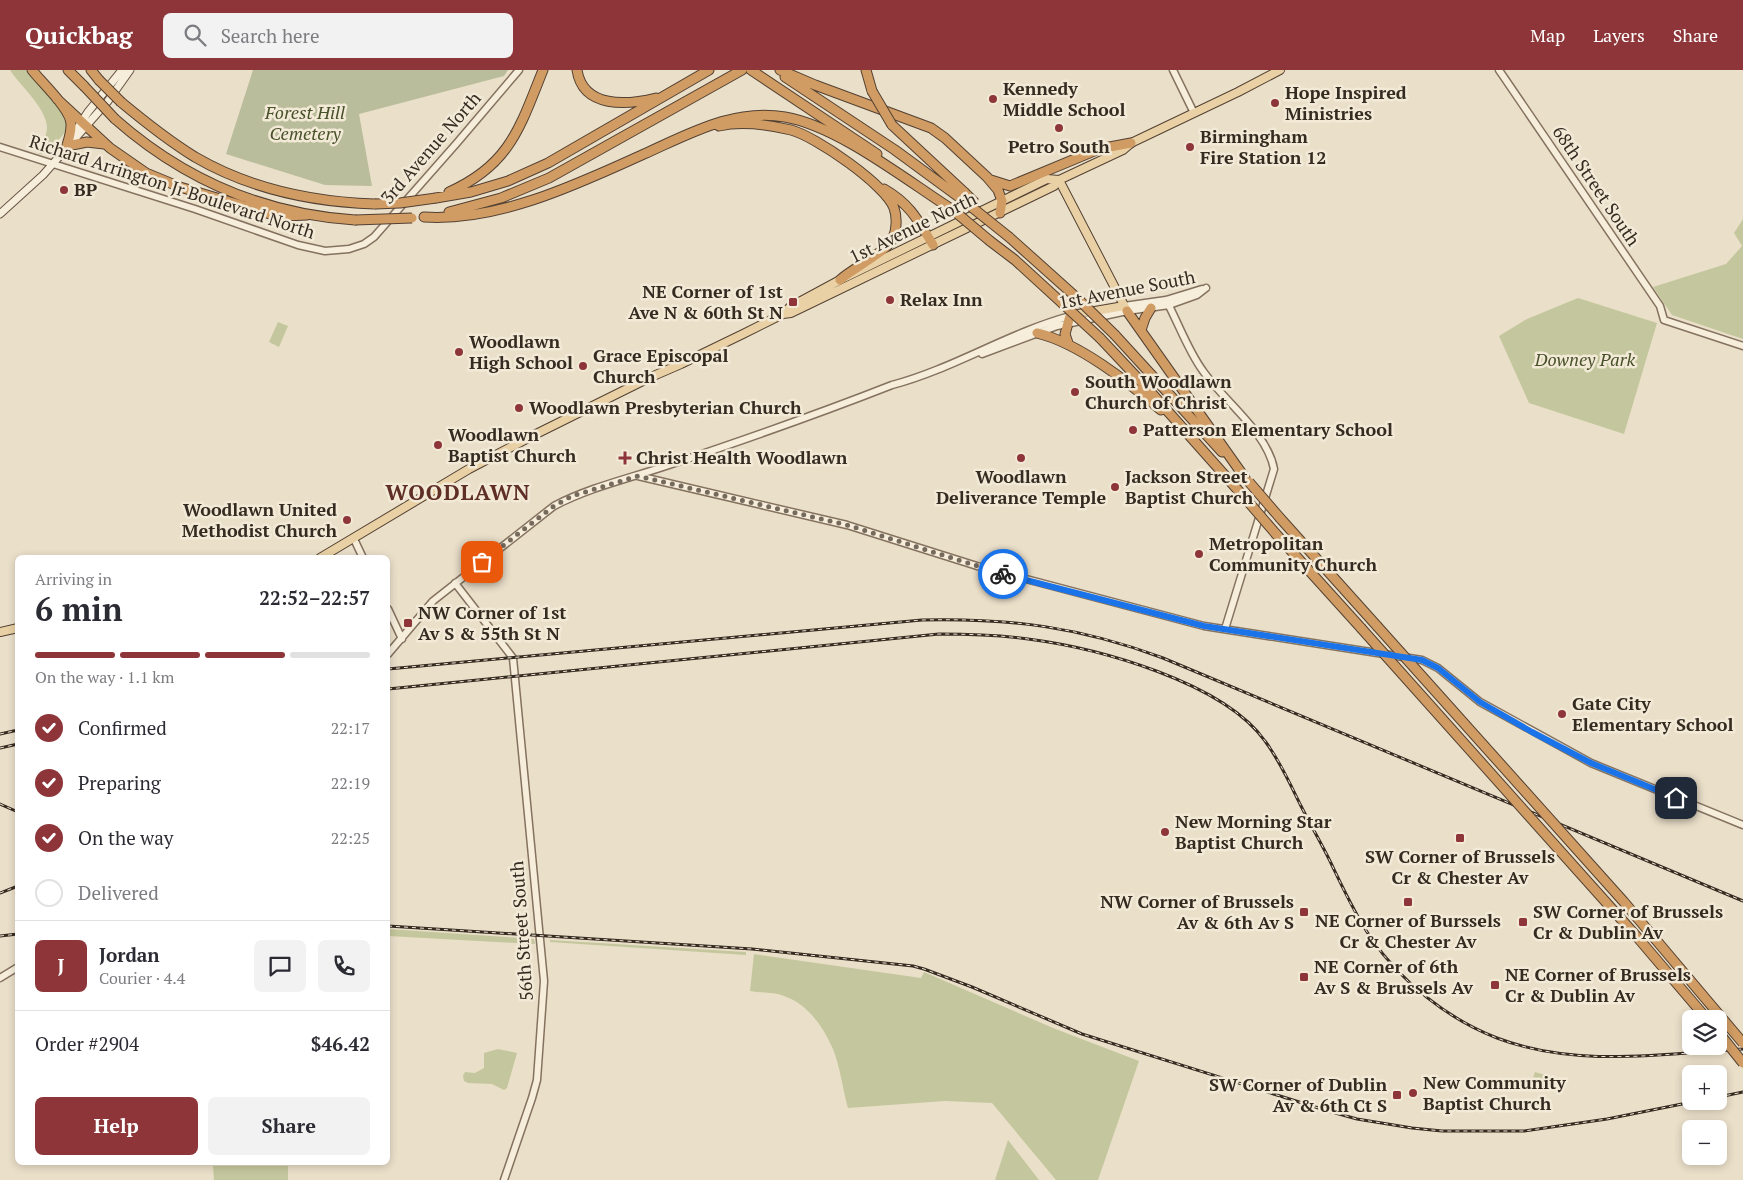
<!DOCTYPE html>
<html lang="en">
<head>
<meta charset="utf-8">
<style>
  body { margin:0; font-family:"PT Serif",serif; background:#f2f2f3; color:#2b2b33; height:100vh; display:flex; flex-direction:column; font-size:19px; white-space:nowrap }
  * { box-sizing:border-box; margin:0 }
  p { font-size:16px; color:#7c7c81 }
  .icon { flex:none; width:28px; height:28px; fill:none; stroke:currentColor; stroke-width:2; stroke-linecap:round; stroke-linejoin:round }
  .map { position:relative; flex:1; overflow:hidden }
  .panel { position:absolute; left:15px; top:485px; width:375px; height:610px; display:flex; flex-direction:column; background:#fff; border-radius:8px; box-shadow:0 2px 8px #0003 }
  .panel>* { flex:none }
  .fabs { position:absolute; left:1682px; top:940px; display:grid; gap:10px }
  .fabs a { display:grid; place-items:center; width:45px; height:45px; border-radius:8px; background:#fff; box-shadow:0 2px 8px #0003; font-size:25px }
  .pin { position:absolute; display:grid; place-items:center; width:42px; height:42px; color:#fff; margin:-21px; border-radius:10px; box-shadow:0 2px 8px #0006 }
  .courier { position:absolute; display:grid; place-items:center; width:50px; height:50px; margin:-25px; border:4px solid #1a73e8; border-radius:50%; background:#fff; color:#222; box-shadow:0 1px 6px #0007 }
  .overview em { font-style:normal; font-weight:700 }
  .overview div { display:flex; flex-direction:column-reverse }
  .overview { display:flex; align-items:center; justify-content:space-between; height:85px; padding:0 20px }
  h1 { font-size:32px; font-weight:700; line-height:38px }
  .bar { display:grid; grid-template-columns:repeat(4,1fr); gap:8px 5px; align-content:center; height:60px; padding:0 20px }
  .bar i { height:6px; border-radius:4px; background:#e1e1e2 }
  .bar .current { background:#8d3539 }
  .bar p { grid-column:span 4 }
  .line { display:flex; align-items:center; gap:12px; padding:0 20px; border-top:1px solid #e1e1e2 }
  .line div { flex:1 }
  .round { display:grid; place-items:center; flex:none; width:52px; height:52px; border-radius:8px; background:#f2f2f3 }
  ol { padding:0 20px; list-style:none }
  li { display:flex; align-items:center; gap:15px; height:55px }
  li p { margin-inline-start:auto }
  li .icon { padding:5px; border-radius:50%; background:#8d3539; color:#fff; stroke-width:4 }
  li:last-child { color:#7c7c81 }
  li i { width:28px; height:28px; border:2px solid #e1e1e2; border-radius:50% }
  .cta { display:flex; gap:10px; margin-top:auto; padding:10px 20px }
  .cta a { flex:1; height:58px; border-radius:8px; background:#8d3539; color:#fff; font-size:20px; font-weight:700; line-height:58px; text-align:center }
  .cta a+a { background:#f2f2f3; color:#2b2b33 }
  header { display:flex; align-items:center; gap:30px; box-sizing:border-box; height:70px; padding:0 25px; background:#8d3539; color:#fff }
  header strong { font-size:24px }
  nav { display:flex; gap:28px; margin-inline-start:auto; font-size:18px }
  .search { width:350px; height:45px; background:#f2f2f3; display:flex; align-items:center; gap:12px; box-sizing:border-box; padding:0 18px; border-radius:8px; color:#7c7c81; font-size:19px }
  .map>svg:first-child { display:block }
  .green { fill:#c4c79d }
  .cemetery { fill:#babd9b }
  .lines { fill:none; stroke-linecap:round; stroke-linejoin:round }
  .tertiary-casing { stroke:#84725f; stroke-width:9 }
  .secondary-casing { stroke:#665342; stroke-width:9 }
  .primary-casing { stroke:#534133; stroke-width:10 }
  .motorway-casing { stroke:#534133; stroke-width:11 }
  .tertiary { stroke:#f6eddb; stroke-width:6 }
  .secondary { stroke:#f6eddb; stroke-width:7 }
  .primary { stroke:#e9d1a5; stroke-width:8 }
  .motorway { stroke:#d09c63; stroke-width:9 }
  .rail-casing { stroke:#362b21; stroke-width:3 }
  .rail { stroke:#f2ead7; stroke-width:1; stroke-dasharray:4; stroke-linecap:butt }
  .motorway-bridge-casing { stroke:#534133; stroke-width:11; stroke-linecap:butt }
  .motorway-bridge { stroke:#d09c63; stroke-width:9 }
  .done { stroke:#756a5c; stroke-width:5; stroke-dasharray:0 9 }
  .route { stroke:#1a73e8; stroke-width:6 }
  .poi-dot { fill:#8d3539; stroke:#f2ead7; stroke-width:2 }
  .labels { text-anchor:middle; stroke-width:5; stroke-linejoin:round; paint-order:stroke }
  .poi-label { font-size:18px; font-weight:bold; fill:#362b21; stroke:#f2ead7; text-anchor:start }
  .park-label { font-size:18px; font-style:italic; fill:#48512a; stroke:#f2ead7 }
  .street-label { font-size:18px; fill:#362b21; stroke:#f2ead7 }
  .district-label { font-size:22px; font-weight:bold; letter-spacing:1px; fill:#5f2f25; stroke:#f2ead7 }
</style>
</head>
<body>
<header>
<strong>Quickbag</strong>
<div class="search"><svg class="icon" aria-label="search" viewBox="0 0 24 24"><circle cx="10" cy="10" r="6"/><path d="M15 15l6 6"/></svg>Search here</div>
<nav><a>Map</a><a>Layers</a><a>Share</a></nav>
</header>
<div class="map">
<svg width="1743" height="1110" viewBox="0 0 1743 1110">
  <rect width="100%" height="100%" fill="#eadfc9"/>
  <path class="green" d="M10,0H26L68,48L66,61L47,84H39C42,76 47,65 47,57C46,37 20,16 10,0Z
    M1743,149V269L1672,245L1653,217L1726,194L1742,176L1734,163Z
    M1578,228L1657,253L1624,364L1529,333L1499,266L1527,249Z
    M278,252L288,256L279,277L269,272Z
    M388,859L534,869L535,874L388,866Z
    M550,870L746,882V885L550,872Z
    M754,884L921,908L924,902L1053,958L1139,991L1098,1110H1056L992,1033L945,1031L848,1038C843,1020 839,990 831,975C822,955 806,933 784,926C774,922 761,923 750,921Z
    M498,979L517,983L507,1018L504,1020L492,1014L468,1013L464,1011L463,1006L465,1002L475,1003L484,998V983Z
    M1535,1002L1552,1007L1550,1019L1531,1014Z
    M1008,1070L1039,1110H995Z
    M213,1096H288V1110H214Z"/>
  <path class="cemetery" d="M253,0H508L504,6L359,44L372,116L325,115L226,84Z"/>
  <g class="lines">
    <defs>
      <path id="tertiary" d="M1173,0L1194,43
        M1499,0L1660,236L1664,250L1743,276
        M0,77L195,139L298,175L325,181L349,179L364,174L374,167L456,74L519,0
        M1166,230C1178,252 1188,281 1203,301C1224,331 1267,362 1274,399L1225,559
        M1124,236L1166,230L1202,219
        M982,284L1057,256L1127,241L1169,235L1197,225L1206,218
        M638,406L847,455L977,496L1204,556L1422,590L1438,598L1480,632L1591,693L1743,755
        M354,469L363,488
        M455,513L513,588L544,911L537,1010L532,1028L504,1110
        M388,539L402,569
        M388,584L433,531L554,436C590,417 631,408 669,395C744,370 818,344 892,315C953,299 1008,263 1070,246
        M0,908L18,897"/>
      <path id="secondary" d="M71,68L88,42L122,0
        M0,144L43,105L108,31L130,0"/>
      <path id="primary" d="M1059,110L1127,241
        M783,244L791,243L1054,116L1059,110L1123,80L1131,73L1238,22L1280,0
        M1072,245L1124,236
        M320,488L469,399L536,364L651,307L681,294L743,264L783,244L790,237L840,210L1047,109L1059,110
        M0,562L18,558"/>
      <path id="motorway" d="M32,0C41,12 72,40 71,55C71,62 69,69 67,75
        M68,0L84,16
        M91,0L99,10
        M577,0C583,39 628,35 656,28
        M751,0L877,84
        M780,0L815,15L931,58L945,68L987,107L998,120L1002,131L1000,143
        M866,0L872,21
        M785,7L895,80L959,127
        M57,29L110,78L146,103L180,117L270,144L285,146L307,145
        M121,32C145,52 169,71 195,87C250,119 312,132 375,134
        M115,49C183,109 264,144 355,150
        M892,55L964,122
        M719,56C741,51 770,55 791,60C815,66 886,115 894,138C897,146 897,159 893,168C887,182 853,198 840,210
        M67,76L87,72L104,74
        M991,110L1010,116L1099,79L1131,73
        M884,119C910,134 918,150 933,175
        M449,122C510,95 520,57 543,0
        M436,128L471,122L508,111L548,93L709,0
        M449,142L501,128L549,108L742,0
        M424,147C498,152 578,114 644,84C689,64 734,38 785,47C838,56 906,110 953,140
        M1009,167L1076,227
        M990,171L1015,190L1062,233
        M1127,241L1245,408
        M1141,260L1145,248L1151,238
        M1037,263C1079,273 1128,312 1161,340
        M1115,265L1222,382
        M1100,268L1147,318L1245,428
        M1068,273L1065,264L1070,246
        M1280,448L1377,556
        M1276,464L1361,558"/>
    </defs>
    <use href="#tertiary" class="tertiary-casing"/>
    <use href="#secondary" class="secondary-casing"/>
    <use href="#primary" class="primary-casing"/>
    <use href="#motorway" class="motorway-casing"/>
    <use href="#tertiary" class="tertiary"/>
    <use href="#secondary" class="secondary"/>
    <use href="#primary" class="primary"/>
    <use href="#motorway" class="motorway"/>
    <defs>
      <path id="rail" d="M388,599L922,550C1011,548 1080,557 1163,588L1743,831
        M388,619L939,564C969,564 999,565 1028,569C1098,578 1223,612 1265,671C1280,691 1290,714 1301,736C1310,754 1320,771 1329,789C1342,816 1354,843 1371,868C1401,912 1448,949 1497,968C1576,998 1661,984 1743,979
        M0,664L18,660
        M0,678L18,674
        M0,734L18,742
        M0,823L18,816
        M388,856L752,879L913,896L924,899L972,917L1082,964L1328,1041L1357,1049L1412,1058L1442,1061H1524L1607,1049L1697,1031
        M0,866L18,864
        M1719,1027L1743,1022"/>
    </defs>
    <use href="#rail" class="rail-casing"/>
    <use href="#rail" class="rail"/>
    <defs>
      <path id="motorway-bridge" d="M99,10L121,32
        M84,16L115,49
        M872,21L892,55
        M964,122L975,133
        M959,127L1009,167
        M375,134L400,133L436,128
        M953,140L990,171
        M355,150L412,148
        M1076,227L1115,265
        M1062,233L1100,268
        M1249,412L1280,448
        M1245,428L1276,464
        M1377,556L1624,832L1743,973
        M1361,558L1638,868L1707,949
        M1719,963L1743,993"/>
    </defs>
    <use href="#motorway-bridge" class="motorway-bridge-casing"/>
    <use href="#motorway-bridge" class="motorway-bridge"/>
  </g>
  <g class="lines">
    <path class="done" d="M482,492L554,436L572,426L638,406L847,455L1003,504"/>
    <path class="route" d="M1003,504L1204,556L1422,590L1438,598L1480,632L1532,662L1591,693L1676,728"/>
  </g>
  <g class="poi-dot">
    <circle cx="993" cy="29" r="5"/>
    <circle cx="1275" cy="33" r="5"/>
    <circle cx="1059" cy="58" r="5"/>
    <circle cx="1190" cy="77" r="5"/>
    <circle cx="64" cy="120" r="5"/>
    <circle cx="890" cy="230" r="5"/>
    <rect x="788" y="227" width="10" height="10" rx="2.5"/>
    <circle cx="459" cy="282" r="5"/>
    <circle cx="583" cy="296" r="5"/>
    <circle cx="1075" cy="322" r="5"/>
    <circle cx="519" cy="338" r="5"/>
    <circle cx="1133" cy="360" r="5"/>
    <circle cx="438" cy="375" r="5"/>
    <path d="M622.5 380.5h5v5h5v5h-5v5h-5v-5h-5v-5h5z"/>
    <circle cx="1021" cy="388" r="5"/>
    <circle cx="1115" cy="417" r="5"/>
    <circle cx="347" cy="450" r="5"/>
    <circle cx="1199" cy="484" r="5"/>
    <rect x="403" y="548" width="10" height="10" rx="2.5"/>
    <circle cx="1562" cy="644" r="5"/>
    <circle cx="1165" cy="762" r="5"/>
    <rect x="1455" y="763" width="10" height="10" rx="2.5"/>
    <rect x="1403" y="827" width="10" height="10" rx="2.5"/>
    <rect x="1299" y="837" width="10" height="10" rx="2.5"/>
    <rect x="1518" y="847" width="10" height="10" rx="2.5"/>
    <rect x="1299" y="902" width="10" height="10" rx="2.5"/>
    <rect x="1490" y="910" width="10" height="10" rx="2.5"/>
    <circle cx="1413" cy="1023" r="5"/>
    <rect x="1392" y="1020" width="10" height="10" rx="2.5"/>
  </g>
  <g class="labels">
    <g class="poi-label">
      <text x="1003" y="25">Kennedy<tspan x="1003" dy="21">Middle School</tspan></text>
      <text x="1285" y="29">Hope Inspired<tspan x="1285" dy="21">Ministries</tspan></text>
      <text x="1200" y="73">Birmingham<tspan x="1200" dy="21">Fire Station 12</tspan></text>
      <text x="1059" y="83" text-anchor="middle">Petro South</text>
      <text x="74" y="126">BP</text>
      <text x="783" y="228" text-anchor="end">NE Corner of 1st<tspan x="783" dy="21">Ave N &amp; 60th St N</tspan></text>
      <text x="900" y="236">Relax Inn</text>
      <text x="469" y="278">Woodlawn<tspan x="469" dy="21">High School</tspan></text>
      <text x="593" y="292">Grace Episcopal<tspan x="593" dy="21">Church</tspan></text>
      <text x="1085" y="318">South Woodlawn<tspan x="1085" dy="21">Church of Christ</tspan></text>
      <text x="529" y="344">Woodlawn Presbyterian Church</text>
      <text x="1143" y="366">Patterson Elementary School</text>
      <text x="448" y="371">Woodlawn<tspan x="448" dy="21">Baptist Church</tspan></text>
      <text x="636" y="394">Christ Health Woodlawn</text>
      <text x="1021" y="413" text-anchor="middle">Woodlawn<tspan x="1021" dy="21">Deliverance Temple</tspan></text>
      <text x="1125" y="413">Jackson Street<tspan x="1125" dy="21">Baptist Church</tspan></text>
      <text x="337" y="446" text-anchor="end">Woodlawn United<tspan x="337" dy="21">Methodist Church</tspan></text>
      <text x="1209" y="480">Metropolitan<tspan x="1209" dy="21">Community Church</tspan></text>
      <text x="418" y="549">NW Corner of 1st<tspan x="418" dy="21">Av S &amp; 55th St N</tspan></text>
      <text x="1572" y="640">Gate City<tspan x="1572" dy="21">Elementary School</tspan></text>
      <text x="1175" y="758">New Morning Star<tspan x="1175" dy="21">Baptist Church</tspan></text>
      <text x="1460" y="793" text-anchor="middle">SW Corner of Brussels<tspan x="1460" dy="21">Cr &amp; Chester Av</tspan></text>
      <text x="1294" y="838" text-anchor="end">NW Corner of Brussels<tspan x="1294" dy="21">Av &amp; 6th Av S</tspan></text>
      <text x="1533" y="848">SW Corner of Brussels<tspan x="1533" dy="21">Cr &amp; Dublin Av</tspan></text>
      <text x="1408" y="857" text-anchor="middle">NE Corner of Burssels<tspan x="1408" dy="21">Cr &amp; Chester Av</tspan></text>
      <text x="1314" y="903">NE Corner of 6th<tspan x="1314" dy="21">Av S &amp; Brussels Av</tspan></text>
      <text x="1505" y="911">NE Corner of Brussels<tspan x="1505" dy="21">Cr &amp; Dublin Av</tspan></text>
      <text x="1423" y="1019">New Community<tspan x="1423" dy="21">Baptist Church</tspan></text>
      <text x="1387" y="1021" text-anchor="end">SW Corner of Dublin<tspan x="1387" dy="21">Av &amp; 6th Ct S</tspan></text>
    </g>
    <g class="park-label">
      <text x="305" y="49">Forest Hill<tspan x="305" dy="21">Cemetery</tspan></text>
      <text x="1585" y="296">Downey Park</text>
    </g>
    <g class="street-label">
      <text transform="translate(431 78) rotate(-49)" y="6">3rd Avenue North</text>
      <text transform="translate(1596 116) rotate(56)" y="6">68th Street South</text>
      <text transform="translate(172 117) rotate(18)" y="6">Richard Arrington Jr Boulevard North</text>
      <text transform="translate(913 158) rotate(-26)" y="6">1st Avenue North</text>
      <text transform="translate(1127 220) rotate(-11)" y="6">1st Avenue South</text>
      <text transform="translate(522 861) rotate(-94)" y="6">56th Street South</text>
    </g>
    <g class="district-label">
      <text x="458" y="430">WOODLAWN</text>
    </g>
  </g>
</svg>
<div class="fabs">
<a><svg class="icon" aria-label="layers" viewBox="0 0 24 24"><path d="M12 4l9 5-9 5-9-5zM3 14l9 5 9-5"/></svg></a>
<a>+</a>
<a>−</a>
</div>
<div class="pin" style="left:482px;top:492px;background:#ea580c"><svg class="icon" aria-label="bag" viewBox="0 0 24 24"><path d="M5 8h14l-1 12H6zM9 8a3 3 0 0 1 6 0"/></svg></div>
<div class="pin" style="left:1676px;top:728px;background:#1f2937"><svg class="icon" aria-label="home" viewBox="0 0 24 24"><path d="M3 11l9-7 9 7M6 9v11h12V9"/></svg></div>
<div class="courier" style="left:1003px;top:504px"><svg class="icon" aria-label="bike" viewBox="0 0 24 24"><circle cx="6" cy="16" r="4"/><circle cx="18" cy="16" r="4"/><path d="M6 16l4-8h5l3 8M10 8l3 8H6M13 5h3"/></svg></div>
<section class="panel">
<div class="overview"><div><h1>6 min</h1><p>Arriving in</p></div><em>22:52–22:57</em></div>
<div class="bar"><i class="current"></i><i class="current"></i><i class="current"></i><i></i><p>On the way · 1.1 km</p></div>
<ol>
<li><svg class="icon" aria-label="check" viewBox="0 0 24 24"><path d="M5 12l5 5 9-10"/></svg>Confirmed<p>22:17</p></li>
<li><svg class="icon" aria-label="check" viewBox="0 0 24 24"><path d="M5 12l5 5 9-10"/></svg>Preparing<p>22:19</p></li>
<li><svg class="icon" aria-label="check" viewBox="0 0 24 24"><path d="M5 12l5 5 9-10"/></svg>On the way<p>22:25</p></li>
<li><i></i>Delivered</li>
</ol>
<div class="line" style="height:90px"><b class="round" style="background:#8d3539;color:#fff">J</b><div><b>Jordan</b><p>Courier · 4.4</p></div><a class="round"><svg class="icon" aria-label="chat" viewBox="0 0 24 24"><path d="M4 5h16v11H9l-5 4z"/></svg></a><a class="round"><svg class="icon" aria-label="phone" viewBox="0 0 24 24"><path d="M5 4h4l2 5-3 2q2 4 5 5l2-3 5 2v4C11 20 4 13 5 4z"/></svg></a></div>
<div class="line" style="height:65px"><div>Order #2904</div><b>$46.42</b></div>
<div class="cta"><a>Help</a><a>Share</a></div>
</section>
</div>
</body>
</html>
